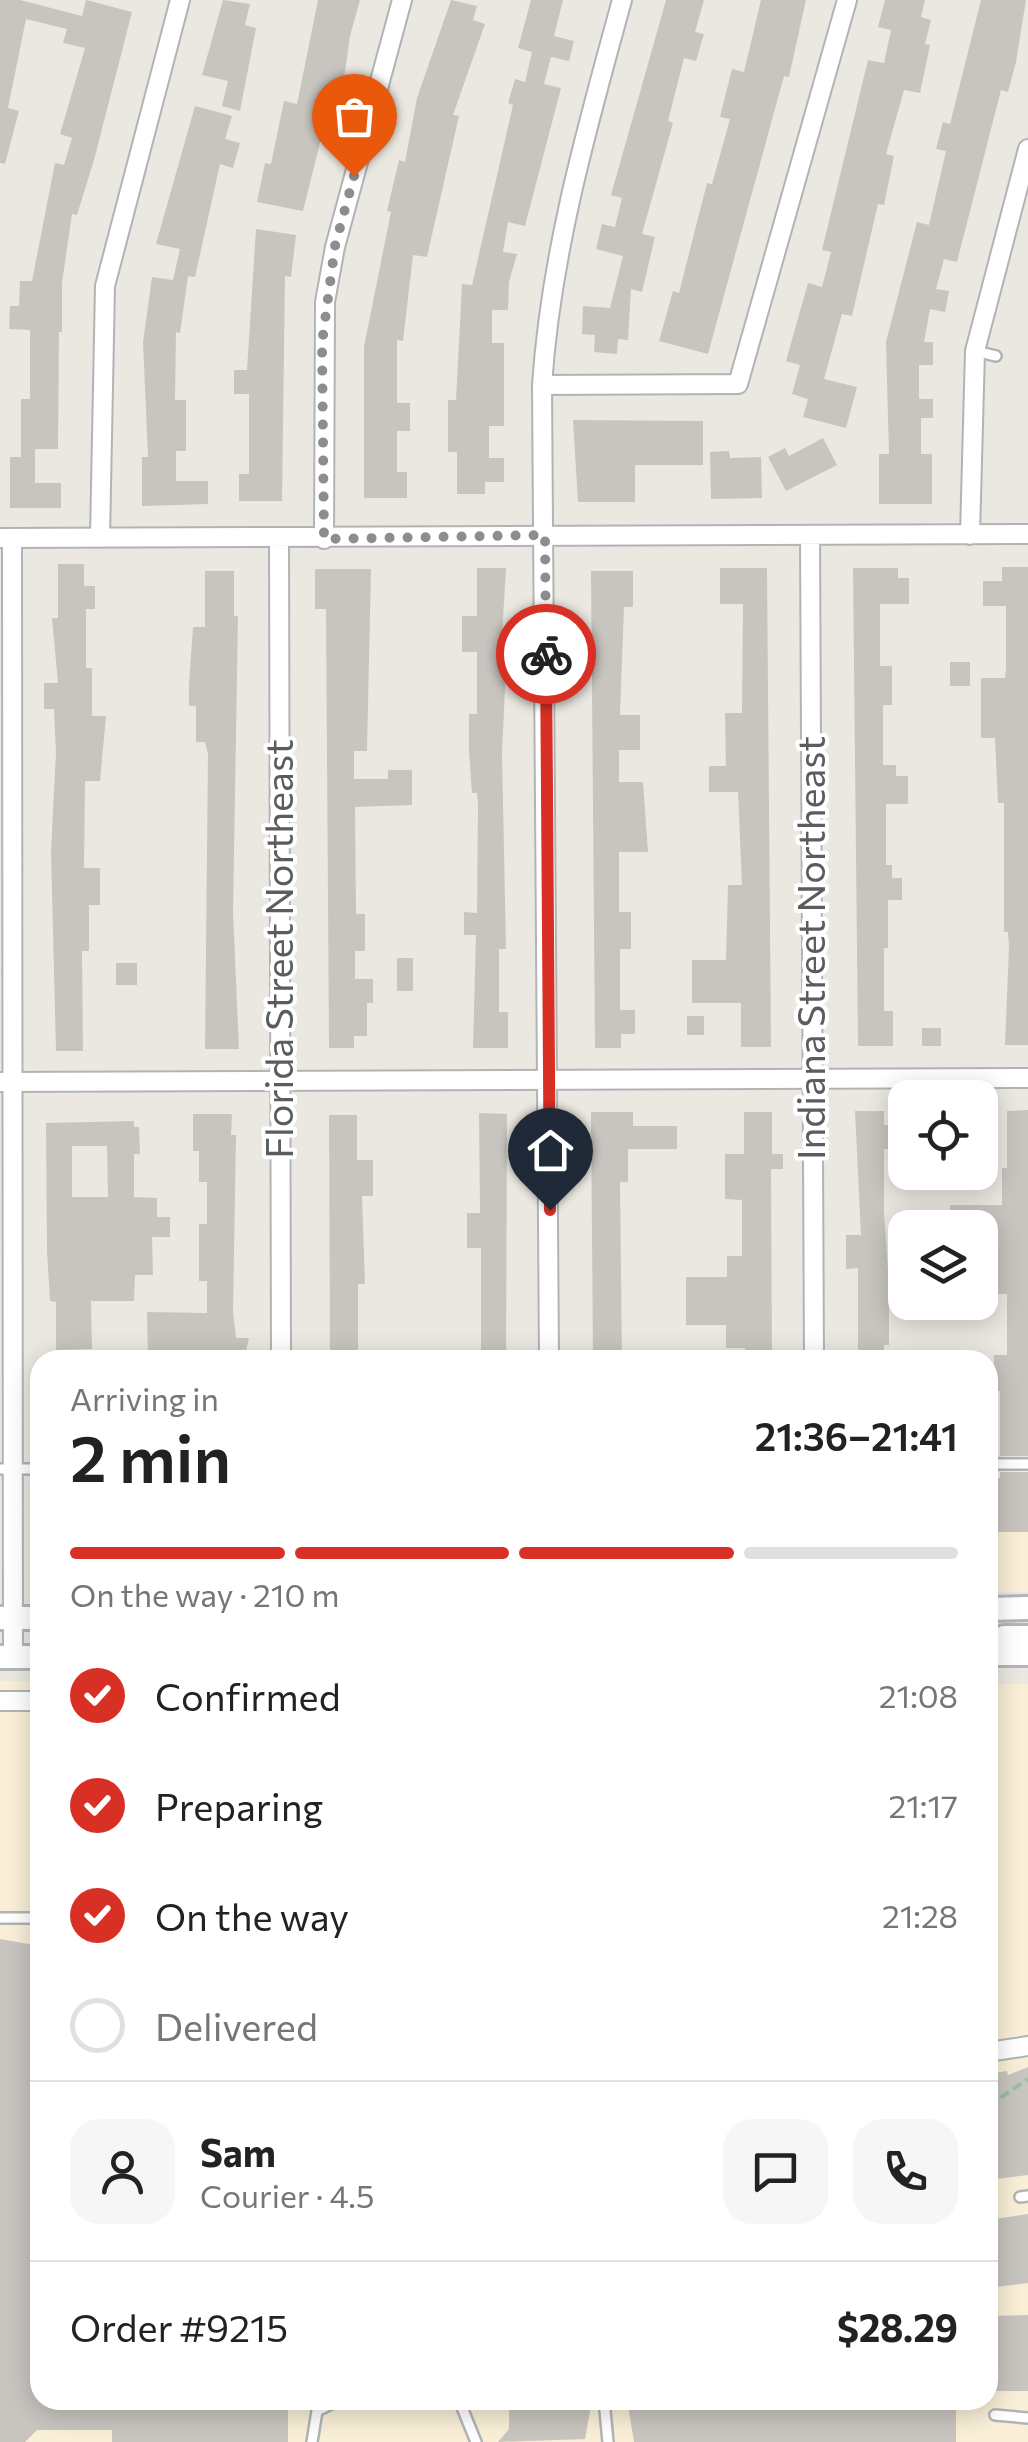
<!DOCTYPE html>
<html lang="en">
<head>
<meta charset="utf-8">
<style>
  body { margin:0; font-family:Commissioner,sans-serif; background:#f6f6f6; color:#222; height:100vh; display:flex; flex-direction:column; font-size:38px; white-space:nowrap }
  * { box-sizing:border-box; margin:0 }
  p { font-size:32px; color:#767676 }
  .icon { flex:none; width:55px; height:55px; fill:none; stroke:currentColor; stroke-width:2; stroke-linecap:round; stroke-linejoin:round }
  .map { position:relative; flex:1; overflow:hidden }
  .panel { position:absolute; left:30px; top:1350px; width:968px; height:1060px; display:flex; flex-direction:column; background:#fff; border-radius:30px; box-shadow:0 5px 25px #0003 }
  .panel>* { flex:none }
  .fabs { position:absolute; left:888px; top:1080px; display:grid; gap:20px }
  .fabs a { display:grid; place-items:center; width:110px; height:110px; border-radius:20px; background:#fff; box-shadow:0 5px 25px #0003; font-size:50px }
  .pin { position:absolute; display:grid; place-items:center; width:85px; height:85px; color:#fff; margin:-102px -42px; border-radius:50% 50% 50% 0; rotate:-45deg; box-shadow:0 0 10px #0007 }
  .pin .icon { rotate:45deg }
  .courier { position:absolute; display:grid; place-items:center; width:100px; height:100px; margin:-50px; border:8px solid #d93025; border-radius:50%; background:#fff; color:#222; box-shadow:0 2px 12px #0007 }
  .overview em { font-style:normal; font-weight:600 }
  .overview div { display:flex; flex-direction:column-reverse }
  .overview { display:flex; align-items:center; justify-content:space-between; height:170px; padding:0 40px }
  h1 { font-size:65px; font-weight:600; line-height:75px }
  .bar { display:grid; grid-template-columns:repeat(4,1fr); gap:15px 10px; align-content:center; height:120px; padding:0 40px }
  .bar i { height:12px; border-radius:8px; background:#e0e0e0 }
  .bar .selected { background:#d93025 }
  .bar p { grid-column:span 4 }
  .line { display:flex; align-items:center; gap:25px; padding:0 40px; border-top:2px solid #e0e0e0 }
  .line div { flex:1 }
  .round { display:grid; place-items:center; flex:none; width:105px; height:105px; border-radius:30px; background:#f6f6f6 }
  ol { padding:0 40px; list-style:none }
  li { display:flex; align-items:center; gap:30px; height:110px }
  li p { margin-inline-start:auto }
  li .icon { padding:10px; border-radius:50%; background:#d93025; color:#fff; stroke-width:4 }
  li:last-child { color:#767676 }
  li i { width:55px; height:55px; border:5px solid #e0e0e0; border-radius:50% }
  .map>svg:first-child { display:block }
  .commercial { fill:#f9efd7 }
  .building { fill:#c8c5c0; fill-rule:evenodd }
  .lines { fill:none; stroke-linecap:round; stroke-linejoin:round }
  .lane-casing { stroke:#b1b4b7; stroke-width:14 }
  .street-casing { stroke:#b1b4b7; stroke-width:22 }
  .secondary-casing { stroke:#b2b6ba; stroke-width:28 }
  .path { stroke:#9ac0a1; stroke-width:4; stroke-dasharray:10 5; stroke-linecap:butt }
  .lane { stroke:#fff; stroke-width:9 }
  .street { stroke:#fff; stroke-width:18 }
  .secondary { stroke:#fff; stroke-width:22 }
  .done { stroke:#8c8e8d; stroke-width:10; stroke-dasharray:0 18 }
  .route { stroke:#d93025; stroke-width:12 }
  .labels { text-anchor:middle; stroke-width:8; stroke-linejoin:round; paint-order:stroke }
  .street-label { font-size:38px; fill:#595d60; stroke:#fff }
</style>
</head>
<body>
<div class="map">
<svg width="1028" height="2442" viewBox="0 0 1028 2442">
  <rect width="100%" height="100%" fill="#ebe8e1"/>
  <path class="commercial" d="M988,1468L1028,1469V1592H988Z
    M0,1681H40V2400H988V1684H1028V2442H0Z"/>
  <path class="building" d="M0,0H20L82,16L86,0L132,12L94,160L77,215L72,214L62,283V332H59L58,449H35V483H61V508H10V457H21V399H30V330L9,329L10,306H19L20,281H32L55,163L64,165L72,138L60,134L85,48L63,43L67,29L26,19L8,108L19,111L5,164L0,163Z
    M223,0L250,4L245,25L256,28L240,111L222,106L228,81L202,75Z
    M318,0H360L350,36L342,92L333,91L303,211L257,202L265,163L271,164L284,101L297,104Z
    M451,0L477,6L473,20L485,24L453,115L459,116L427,257L413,255L403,341L397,340V403H410V431H397V472H407V498H364V347L391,212L387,211L399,160L405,162L417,98Z
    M531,0H563L554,36L574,41L569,61L551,57L544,84L561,88L525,226L508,222L503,252L517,254L509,282L508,310H492V343H504V426H489V458H504V482H485V494H457V452H448V400H456L462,284L472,285L513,105L508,103L515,79L525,82L532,52L518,48Z
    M666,0H704L695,32L704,34L696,61L684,58L668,121L673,123L642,234L655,237L642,292L631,289L628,340L618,339L617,354L594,352L595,335L582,334L583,306L610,308L623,256L596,249L602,224L615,227L622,198L611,195Z
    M761,0H806L789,77L784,76L708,354L659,341L673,291L679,293L707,183L712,184L730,119L720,117L732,69L744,72Z
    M885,0H925L921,17L931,20L925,44L930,45L920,93L904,90L886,154L894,156L884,205L878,204L852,316L842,314L824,379L857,387L846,428L803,417L808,399L792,394L800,365L786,361L808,283L822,287L831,252L822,250L868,60L884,63L891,30L878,27Z
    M981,0H1026L1016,62L1008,92L1001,90L957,262L944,259L936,289L949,291L945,312L930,309L924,342H933V365H919V399H933V418H921V454H932V504H879V454H889L886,342L917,222L929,225L946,151L936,149L943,122L950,124Z
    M195,106L232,116L225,139L240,143L233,168L220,164L195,277L188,276L180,333L176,332L175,400H186V451H176V481H208V504L142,506V457H148L143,342L152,277L173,280L180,249L156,244Z
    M256,229L296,235L291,277L285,276L282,501H239V474H249V394H234V370H247Z
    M573,420L703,421V465H635V502H578Z
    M823,438L837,465L786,491L768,457L785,448L789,456Z
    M729,451L730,458L761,457L762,498L711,499L710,452Z
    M58,564H84V586H95V609H86V668H92V716H106L100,781H85L84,868H100V905H89V951H82L83,1051H56L51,851L56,753L54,709H44V683H58L52,618H58Z
    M1002,567H1028V1045H1005L1009,947L1008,932H1004V803H998L995,738H981V678H1005L1006,668V606H983V581H1002Z
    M477,568H506L500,668H506L502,752L506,949H499V1012H508V1048H473L476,935H464V912L477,913L478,806L477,793H472L469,752V714H477V652H462V616H477Z
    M720,568H767L771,1047H741V1003H692V960H726L728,885H742L738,792H709V766H726L725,713H742L743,604H720Z
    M853,568H898V578H909V604H880V666H892V705H883V765H896V776H908V804H886V865H892V878H902V900H888V948H884V1011H893V1046H858Z
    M315,569H371L367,751H354V779H388V770H412V805L355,807L356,914H365V951H355V979H373V1003H367V1036H354V1048H329L326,609H315Z
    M205,571H234V616H238L233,912L239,1049H205L208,754L205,742H196V706H189V684L193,627H205Z
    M591,571H633V607H624L620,715H640V750H619V782H643L648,852H619V912H631V949H620V1010H635V1034H621V1048H595Z
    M950,662H970V686H950Z
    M397,958H413V991H397Z
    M116,963H137V985H116Z
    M687,1016H704V1035H687Z
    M922,1028H941V1046H922Z
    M1028,1110V1456H1000V1391H994V1355H1007V1294H990L987,1231L950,1228V1205H1002V1168H1007V1111Z
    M855,1111H884V1125H900V1149H884V1213L888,1270L904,1269V1293H889V1345H884V1360H858V1268L846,1269V1235H861Z
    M591,1112H633V1126H677V1149H628V1182H620L622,1360H593Z
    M744,1112H772V1154H783V1169H771L772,1360H745V1348H726V1325H686V1277H727V1256H742V1200L725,1199V1154H744Z
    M479,1113L507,1114L506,1360H481V1248H467V1213H480Z
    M193,1114H232L231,1135H236L233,1312L236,1338H249L244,1360H191V1352L148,1353L147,1312L207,1313V1281H199V1224H207V1182H199V1151H193Z
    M329,1115H357V1160H373V1196H362L365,1284H358V1360H330Z
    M134,1121V1127H139L140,1154H134V1197L157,1198V1217H170V1237H152L153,1275H135L134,1301H91L92,1349L56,1350V1302L50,1301L47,1251L46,1123ZM72,1146H107L108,1197H72Z
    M1000,1472H1028V1532H988V1478H1000Z
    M0,1939L40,1946V2400H288V2442H112V2430H37L25,2442H0Z
    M1028,2067V2175L988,2180V2074L1007,2071L1008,2075Z
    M1028,2214V2283L988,2288V2220Z
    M1028,2315V2391H988V2316Z
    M509,2400H592L585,2439L498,2442L509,2429Z
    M627,2400H956V2442H634Z"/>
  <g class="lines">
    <defs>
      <path id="lane" d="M975,351L996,356
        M988,1464H1028
        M0,1469H40
        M0,1918H40
        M1020,2197L1028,2196
        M459,2400L476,2442
        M604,2400L608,2442
        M995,2415L1028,2418
        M312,2442L317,2411L339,2400"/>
      <path id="street" d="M542,385L738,384L847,0
        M810,535L814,1360
        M970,535L975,351L1028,149
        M0,538L1028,534
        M12,538L13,1657
        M100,538L105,286L180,0
        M279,539L281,1360
        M324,539L325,302L335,247L402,0
        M1,1082L1028,1078
        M549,1360L542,385C551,252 587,128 622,0
        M0,1701H40
        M988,2052L1028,2046"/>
      <path id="secondary" d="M988,1609L1028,1608
        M0,1618H40
        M988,1646L1004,1637H1028
        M988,1654H1028
        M0,1657H40"/>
    </defs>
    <use href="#lane" class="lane-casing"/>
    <use href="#street" class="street-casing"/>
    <use href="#secondary" class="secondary-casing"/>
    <path class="path" d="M988,2106L1028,2079"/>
    <use href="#lane" class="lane"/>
    <use href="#street" class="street"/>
    <use href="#secondary" class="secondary"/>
  </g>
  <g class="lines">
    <path class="done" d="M354,176L335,246L322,343L324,539L545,535L546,654"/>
    <path class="route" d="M546,654L550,1210"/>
  </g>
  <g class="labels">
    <g class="street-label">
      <text transform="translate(812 948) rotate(-90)" y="13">Indiana Street Northeast</text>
      <text transform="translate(280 949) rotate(-90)" y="13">Florida Street Northeast</text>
    </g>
  </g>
</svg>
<div class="fabs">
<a><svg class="icon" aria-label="locate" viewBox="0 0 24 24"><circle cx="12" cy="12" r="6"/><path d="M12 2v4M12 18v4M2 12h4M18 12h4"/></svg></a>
<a><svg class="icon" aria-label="layers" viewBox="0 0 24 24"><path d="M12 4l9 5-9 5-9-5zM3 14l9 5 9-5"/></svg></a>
</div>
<div class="pin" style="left:354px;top:176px;background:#ea580c"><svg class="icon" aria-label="bag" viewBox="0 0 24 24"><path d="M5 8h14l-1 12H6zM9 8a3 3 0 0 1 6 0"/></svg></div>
<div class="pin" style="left:550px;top:1210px;background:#1f2937"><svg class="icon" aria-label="home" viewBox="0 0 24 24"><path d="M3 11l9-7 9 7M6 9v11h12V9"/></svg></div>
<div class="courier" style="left:546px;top:654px"><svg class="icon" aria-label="bike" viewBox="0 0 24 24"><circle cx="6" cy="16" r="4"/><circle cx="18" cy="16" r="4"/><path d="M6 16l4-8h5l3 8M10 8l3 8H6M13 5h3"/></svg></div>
<section class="panel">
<div class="overview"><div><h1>2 min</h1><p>Arriving in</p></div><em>21:36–21:41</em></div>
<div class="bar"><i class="selected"></i><i class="selected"></i><i class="selected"></i><i></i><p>On the way · 210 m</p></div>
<ol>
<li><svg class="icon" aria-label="check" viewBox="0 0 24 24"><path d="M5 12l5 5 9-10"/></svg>Confirmed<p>21:08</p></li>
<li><svg class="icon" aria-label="check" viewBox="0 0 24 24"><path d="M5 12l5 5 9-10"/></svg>Preparing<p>21:17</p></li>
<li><svg class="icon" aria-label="check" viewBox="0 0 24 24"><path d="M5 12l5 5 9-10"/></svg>On the way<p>21:28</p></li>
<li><i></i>Delivered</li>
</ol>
<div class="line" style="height:180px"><a class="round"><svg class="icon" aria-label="person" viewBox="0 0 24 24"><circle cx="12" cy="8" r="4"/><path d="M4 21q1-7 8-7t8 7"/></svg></a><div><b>Sam</b><p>Courier · 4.5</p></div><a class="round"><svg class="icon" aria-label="chat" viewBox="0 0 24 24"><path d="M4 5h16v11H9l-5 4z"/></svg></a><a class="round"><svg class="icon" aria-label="phone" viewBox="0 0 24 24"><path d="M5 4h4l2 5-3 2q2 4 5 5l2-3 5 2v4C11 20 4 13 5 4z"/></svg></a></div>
<div class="line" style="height:130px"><div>Order #9215</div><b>$28.29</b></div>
</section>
</div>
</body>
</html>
